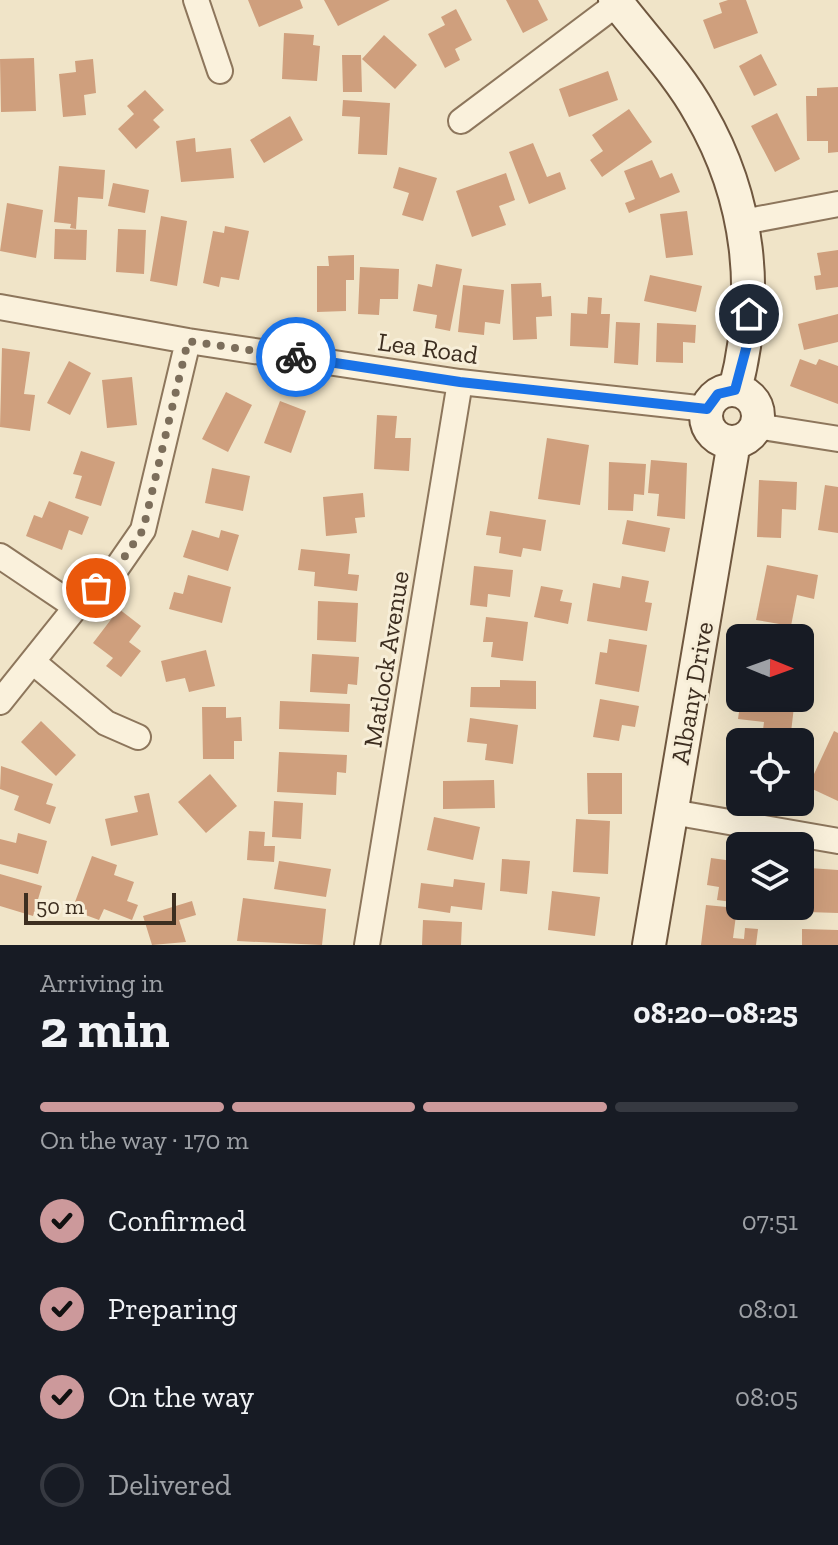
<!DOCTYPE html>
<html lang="en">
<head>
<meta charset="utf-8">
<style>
  body { margin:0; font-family:"Zilla Slab",serif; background:#20242c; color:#f1f3f6; height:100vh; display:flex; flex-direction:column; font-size:30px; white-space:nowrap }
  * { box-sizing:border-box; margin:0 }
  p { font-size:26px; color:#9ea1a6 }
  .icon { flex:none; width:44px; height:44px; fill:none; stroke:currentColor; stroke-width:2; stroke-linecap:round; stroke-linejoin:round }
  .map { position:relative; height:945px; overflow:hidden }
  .drawer { display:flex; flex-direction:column; background:#171b24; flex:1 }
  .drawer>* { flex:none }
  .needle { width:52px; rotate:91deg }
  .fabs { position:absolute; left:726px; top:624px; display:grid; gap:16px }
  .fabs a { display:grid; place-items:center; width:88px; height:88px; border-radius:12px; background:#171b24; box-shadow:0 8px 32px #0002; font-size:40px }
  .scale { position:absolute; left:24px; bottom:20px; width:152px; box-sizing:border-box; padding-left:8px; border:4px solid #3d2e20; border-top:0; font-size:22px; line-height:28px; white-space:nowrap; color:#3d2e20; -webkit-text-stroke:6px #f7eed8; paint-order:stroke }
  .pin { position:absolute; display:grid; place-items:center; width:68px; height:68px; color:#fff; margin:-34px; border:4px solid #fff; border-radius:50%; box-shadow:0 2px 8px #0007 }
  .courier { position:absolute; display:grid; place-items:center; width:80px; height:80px; margin:-40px; border:6px solid #1a73e8; border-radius:50%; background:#fff; color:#222; box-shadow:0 2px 10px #0007 }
  .headline em { font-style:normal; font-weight:800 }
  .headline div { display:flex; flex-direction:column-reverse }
  .headline { display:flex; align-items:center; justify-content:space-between; height:136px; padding:0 40px }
  h1 { font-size:52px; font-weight:800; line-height:60px }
  .bar { display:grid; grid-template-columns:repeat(4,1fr); gap:12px 8px; align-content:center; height:96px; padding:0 40px }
  .bar i { height:10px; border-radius:6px; background:#363941 }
  .bar .current { background:#cc999b }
  .bar p { grid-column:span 4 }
  ol { padding:0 40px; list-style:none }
  li { display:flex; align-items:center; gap:24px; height:88px }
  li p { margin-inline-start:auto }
  li .icon { padding:8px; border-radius:50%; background:#cc999b; color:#111; stroke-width:4 }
  li:last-child { color:#9ea1a6 }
  li i { width:44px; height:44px; border:4px solid #363941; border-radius:50% }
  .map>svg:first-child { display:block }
  .building { fill:#cf9f7d }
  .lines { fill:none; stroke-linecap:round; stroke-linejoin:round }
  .street-casing { stroke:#8d765c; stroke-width:28 }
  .secondary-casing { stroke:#6f573f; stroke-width:36 }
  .street { stroke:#faf1dc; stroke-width:24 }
  .secondary { stroke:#faf1dc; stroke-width:32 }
  .done { stroke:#7c6e5b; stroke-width:8; stroke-dasharray:0 14.4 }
  .route { stroke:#1a73e8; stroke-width:10 }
  .labels { text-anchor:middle; stroke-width:6; stroke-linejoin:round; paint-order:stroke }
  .street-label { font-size:26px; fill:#3d2e20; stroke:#f7eed8 }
</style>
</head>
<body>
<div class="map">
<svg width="838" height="945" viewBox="0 0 838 945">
  <rect width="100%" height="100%" fill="#f0e4c8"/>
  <path class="building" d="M248,0H300L303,8L259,27Z
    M324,0H390L338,26Z
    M506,0H538L548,20L523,33Z
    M728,0H746L758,33L714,49L703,20L722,13L719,3Z
    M456,9L472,40L455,49L460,60L445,68L428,34L445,25L441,17Z
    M284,33L314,35L313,45L320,46L317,81L282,79Z
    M384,35L417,65L395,89L362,59Z
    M761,54L777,85L754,96L739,66Z
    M342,55H361L362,92H343Z
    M34,58L36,111L1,112L0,59Z
    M93,59L96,93L84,95L86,115L63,117L59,74L76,72L75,61Z
    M608,71L618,100L569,117L559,89Z
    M838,87V152L828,153V141H807L806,96H817V88Z
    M145,90L164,110L153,120L160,127L136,149L118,129L134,114L127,106Z
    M343,100L390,103L387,155L358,154L360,117L342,116Z
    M629,109L652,142L602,177L590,160L603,151L592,135Z
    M777,113L800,159L775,172L751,126Z
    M290,116L303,140L264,163L250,140Z
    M195,138L196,152L231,148L234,178L181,182L176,141Z
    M533,143L547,177L560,172L566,189L529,204L509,152Z
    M652,160L660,178L672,173L680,192L629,213L625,203L635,199L624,171Z
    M59,166L105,170L103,199L78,197L76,229L70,228L71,224L54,222Z
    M399,167L437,178L423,221L402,215L409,193L393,188Z
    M506,173L515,200L499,206L506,225L472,237L456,191Z
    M113,183L149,190L145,213L108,206Z
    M7,203L43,210L36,258L0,251Z
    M687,211L693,255L666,258L660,214Z
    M161,216L187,221L177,286L150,281Z
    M225,226L249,231L239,280L221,277L219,287L203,283L213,231L224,233Z
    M55,229L87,230L86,260L54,259Z
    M118,229L146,230L144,274L116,272Z
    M838,250V287L816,290L814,276L821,275L817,253Z
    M354,255V280H346V311L317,312V266H329L328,256Z
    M436,264L462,269L450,331L435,328L437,315L413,311L418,284L432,287Z
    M360,267L399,269L398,299H380L379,315L358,314Z
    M650,275L702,286L696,312L644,301Z
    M541,283L542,297L551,296L552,316L536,317L537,339L513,340L511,284Z
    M463,285L504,290L500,324L485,322L484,335L458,332Z
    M588,297L602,298L601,314H610L608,348L570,346L571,313L587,314Z
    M838,314V342L804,350L798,324Z
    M616,322L640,323L638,365L614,363Z
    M657,323L696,325L695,343L683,342V363L656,362Z
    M2,348L30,352L24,394L35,395L30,431L0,427Z
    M800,359L816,365L819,359L838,366V404L790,386Z
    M69,361L91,373L70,415L47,403Z
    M132,377L137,425L107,428L102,380Z
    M226,392L252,405L228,452L202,439Z
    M280,401L306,411L291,453L264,443Z
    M377,415L397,416L395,438H411L409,471L374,469Z
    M547,438L589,445L580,505L538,499Z
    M81,451L115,462L101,506L75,498L82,476L73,474Z
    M651,460L687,463L685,519L657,516L659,494L648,493Z
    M609,462L646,464L644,495L634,494L633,511L608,510Z
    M212,468L250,476L243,511L205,503Z
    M759,480L797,482L796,510L782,509L781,538L757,537Z
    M825,485L838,487V533L818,530Z
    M363,493L365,517L355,518L357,533L326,536L323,497Z
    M49,501L89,517L82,535L69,530L62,550L26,536L34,515L42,518Z
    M490,511L546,520L541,551L523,548L521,557L499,553L501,537L486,535Z
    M627,520L670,528L665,552L622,544Z
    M192,530L219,538L221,530L239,535L228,571L183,557Z
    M301,549L350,554L348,574L359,575L357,591L314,586L315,572L298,570Z
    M767,565L818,575L814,599L797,595L791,626L756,620Z
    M474,566L513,570L510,597L488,594L487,607L470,605Z
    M188,575L231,587L222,623L169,609L174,592L183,594Z
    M622,576L649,581L645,602L652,603L647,631L587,621L593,583L620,588Z
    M541,586L563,590L560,601L572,603L568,624L534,617Z
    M318,601L358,603L356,642L317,640Z
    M119,609L141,626L129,642L141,651L121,677L106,666L113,658L93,643Z
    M486,617L528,622L523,661L491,657L493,642H483Z
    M755,627L795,629L794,638H754Z
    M609,639L647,645L639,692L595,684L600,652L607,653Z
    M206,650L215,686L189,692L185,678L166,682L161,661Z
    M312,654L359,657L357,685L348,684L347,694L310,692Z
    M500,680L536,681V709L470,707L471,687H500Z
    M741,698H795L790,741L762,738L764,722L738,719Z
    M600,699L639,706L635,727L622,725L619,741L593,737Z
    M280,701L350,704L349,732L279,729Z
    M202,707H226V718L241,717L242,741H234V759H203Z
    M470,718L518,725L513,764L485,760L487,744L467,742Z
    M41,721L76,755L56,776L21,742Z
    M834,731L838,733V801L808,787Z
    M279,752L347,755L346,773L337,772L336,795L277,792Z
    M1,766L53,784L46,804L56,807L50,824L14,810L19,796L0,789Z
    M587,773H622V814H588Z
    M210,774L237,806L206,833L178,802Z
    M494,780L495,808L443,809V781Z
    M149,793L158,835L111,846L105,819L138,812L134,796Z
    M274,801L303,803L301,839L272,837Z
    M434,817L480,827L473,860L427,850Z
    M576,819L610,821L608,874L573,872Z
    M249,831L265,832L264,846H275L274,862L247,860Z
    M18,833L47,841L38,874L0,864V839L16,843Z
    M92,856L117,865L114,875L134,882L127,901L138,905L132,920L104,909L99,920L72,910Z
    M711,858L740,862V903L717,900L719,887L707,885Z
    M502,859L530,861L527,894L500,891Z
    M279,861L331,869L326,897L274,889Z
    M809,868L838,870V913L807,912Z
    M0,874L42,886L33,916L0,906Z
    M454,879L485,883L482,910L451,906L450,913L418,908L421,883L453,887Z
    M552,891L600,897L595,936L548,930Z
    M243,898L326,909L322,945L237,941Z
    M192,901L196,915L179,920L186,942L152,945L143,916Z
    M706,905L737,908L733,938L744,939L745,928L758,929L756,945H701Z
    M423,920L462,922L461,945H422Z
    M802,929L838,930V945H802Z"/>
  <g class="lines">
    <defs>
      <path id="street" d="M196,0L220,71
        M461,121L618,3
        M743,222L838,204
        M0,307L188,341L460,382L707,409
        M756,426L838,439
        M0,556L76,607
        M33,662L106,723L138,737
        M0,702L76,607L116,569L143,530L188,341
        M672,812L838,841
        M367,945L460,382"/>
      <path id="secondary" d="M615,0C643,37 678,73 700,113C750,199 760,295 735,390
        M706 416a26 26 0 1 1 52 0a26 26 0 1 1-52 0Z
        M649,945L734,442"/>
    </defs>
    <use href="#street" class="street-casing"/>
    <use href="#secondary" class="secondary-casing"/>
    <use href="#street" class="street"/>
    <use href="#secondary" class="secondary"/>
  </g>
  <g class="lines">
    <path class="done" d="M96,588L116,569L143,530L188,341L296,357"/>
    <path class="route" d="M296,357L460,382L707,409L718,394L735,390L747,345L749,314"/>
  </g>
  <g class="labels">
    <g class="street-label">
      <text transform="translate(428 348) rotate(8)" y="9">Lea Road</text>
      <text transform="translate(386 659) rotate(-81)" y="9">Matlock Avenue</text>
      <text transform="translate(692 693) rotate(-80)" y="9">Albany Drive</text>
    </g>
  </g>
</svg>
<div class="fabs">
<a><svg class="needle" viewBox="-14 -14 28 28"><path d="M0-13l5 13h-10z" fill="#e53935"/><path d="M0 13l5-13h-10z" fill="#9ea1a6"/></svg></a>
<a><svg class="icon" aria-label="locate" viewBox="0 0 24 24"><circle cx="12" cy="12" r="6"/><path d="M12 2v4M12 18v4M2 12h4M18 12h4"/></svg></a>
<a><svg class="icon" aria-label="layers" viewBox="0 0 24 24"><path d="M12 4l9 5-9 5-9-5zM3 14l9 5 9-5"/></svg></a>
</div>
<div class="scale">50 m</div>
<div class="pin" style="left:96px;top:588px;background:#ea580c"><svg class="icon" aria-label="bag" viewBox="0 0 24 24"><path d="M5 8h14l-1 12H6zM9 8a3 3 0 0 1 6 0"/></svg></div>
<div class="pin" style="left:749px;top:314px;background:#1f2937"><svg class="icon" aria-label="home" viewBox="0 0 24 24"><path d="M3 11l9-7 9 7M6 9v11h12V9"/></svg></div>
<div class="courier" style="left:296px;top:357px"><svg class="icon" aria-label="bike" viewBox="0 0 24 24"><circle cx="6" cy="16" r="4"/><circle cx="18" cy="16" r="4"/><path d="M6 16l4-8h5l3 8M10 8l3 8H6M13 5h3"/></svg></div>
</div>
<section class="drawer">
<div class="headline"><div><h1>2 min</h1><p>Arriving in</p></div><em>08:20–08:25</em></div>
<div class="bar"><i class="current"></i><i class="current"></i><i class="current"></i><i></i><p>On the way · 170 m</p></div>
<ol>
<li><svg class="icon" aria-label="check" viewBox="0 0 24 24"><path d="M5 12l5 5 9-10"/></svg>Confirmed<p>07:51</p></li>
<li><svg class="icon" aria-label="check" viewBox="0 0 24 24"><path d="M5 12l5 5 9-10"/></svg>Preparing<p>08:01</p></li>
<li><svg class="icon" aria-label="check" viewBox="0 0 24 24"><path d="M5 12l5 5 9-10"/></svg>On the way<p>08:05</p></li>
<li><i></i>Delivered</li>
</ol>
</section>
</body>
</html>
